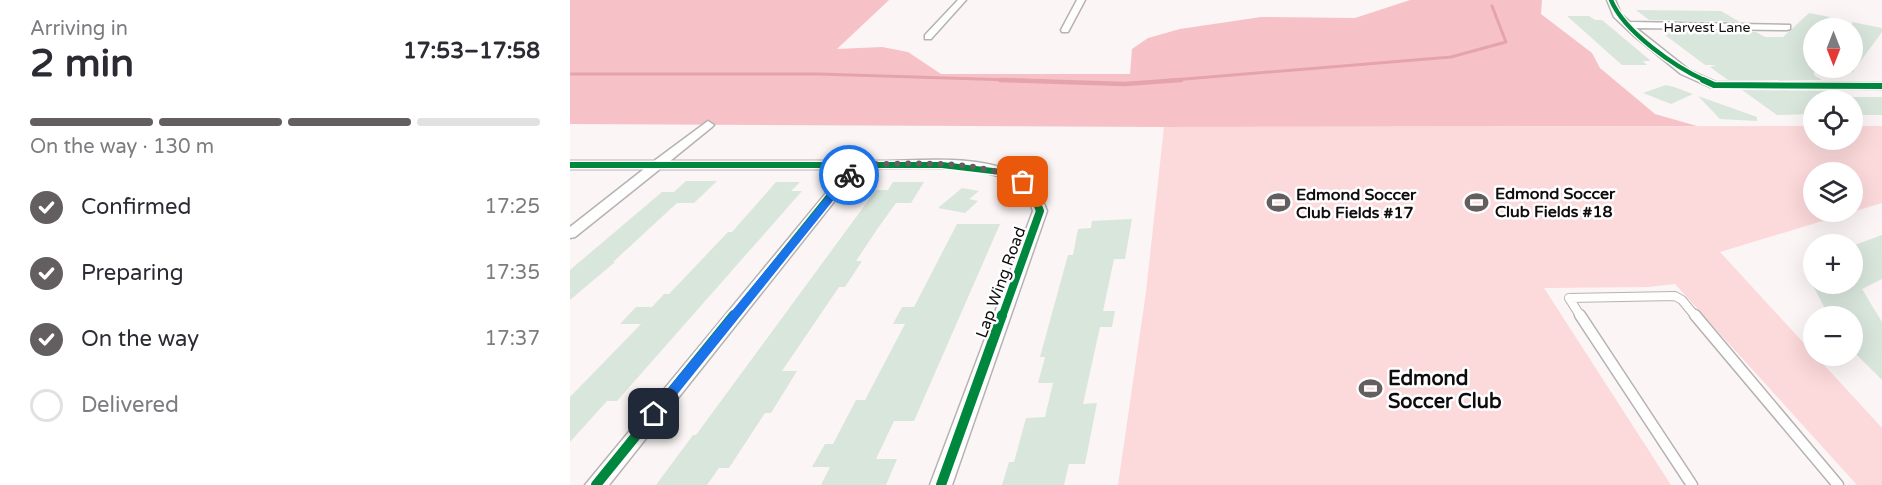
<!DOCTYPE html>
<html lang="en">
<head>
<meta charset="utf-8">
<style>
  body { margin:0; font-family:"Varela Round",sans-serif; background:#f2f2f3; color:#2b2b33; height:100vh; display:flex; flex-direction:column; font-size:22px; white-space:nowrap }
  * { box-sizing:border-box; margin:0 }
  p { font-size:20px; color:#7c7c81 }
  .icon { flex:none; width:33px; height:33px; fill:none; stroke:currentColor; stroke-width:2; stroke-linecap:round; stroke-linejoin:round }
  .map { position:relative; flex:1; overflow:hidden }
  .panel { display:flex; flex-direction:column; background:#fff; width:570px }
  .panel>* { flex:none }
  .needle { width:39px; rotate:180deg }
  .fabs { position:absolute; left:1233px; top:18px; display:grid; gap:12px }
  .fabs a { display:grid; place-items:center; width:60px; height:60px; border-radius:50%; background:#fff; box-shadow:0 6px 24px #0002; font-size:30px }
  .pin { position:absolute; display:grid; place-items:center; width:51px; height:51px; color:#fff; margin:-26px; border-radius:12px; box-shadow:0 3px 9px #0006 }
  .courier { position:absolute; display:grid; place-items:center; width:60px; height:60px; margin:-30px; border:4px solid #1a73e8; border-radius:50%; background:#fff; color:#222; box-shadow:0 2px 8px #0007 }
  .headline em { font-style:normal; font-weight:700 }
  .headline div { display:flex; flex-direction:column-reverse }
  .headline { display:flex; align-items:center; justify-content:space-between; height:102px; padding:0 30px }
  h1 { font-size:39px; font-weight:700; line-height:45px }
  .bar { display:grid; grid-template-columns:repeat(4,1fr); gap:9px 6px; align-content:center; height:72px; padding:0 30px }
  .bar i { height:8px; border-radius:4px; background:#e1e1e2 }
  .bar .on { background:#635e5f }
  .bar p { grid-column:span 4 }
  ol { padding:0 30px; list-style:none }
  li { display:flex; align-items:center; gap:18px; height:66px }
  li p { margin-inline-start:auto }
  li .icon { padding:6px; border-radius:50%; background:#635e5f; color:#fff; stroke-width:4 }
  li:last-child { color:#7c7c81 }
  li i { width:33px; height:33px; border:3px solid #e1e1e2; border-radius:50% }
  main { display:flex; flex:1; min-height:0 }
  .map>svg:first-child { display:block }
  .green { fill:#fcd9db; fill-rule:evenodd }
  .forest { fill:#f7c2c7 }
  .lines { fill:none; stroke-linecap:round; stroke-linejoin:round }
  .stream-far1 { stroke:#e5a4ab; stroke-width:3 }
  .stream { stroke:#e5a4ab; stroke-width:4.5 }
  .building { fill:#d9e6dc }
  .lane-far1-casing { stroke:#b7b2b2; stroke-width:10 }
  .lane-casing { stroke:#b7b2b2; stroke-width:13 }
  .street-casing { stroke:#b7b2b2; stroke-width:3 }
  .lane-far1 { stroke:#fefefe; stroke-width:8 }
  .lane { stroke:#fefefe; stroke-width:10 }
  .street { fill:#fefefe; fill-rule:evenodd }
  .cycleway-far3-casing { stroke:#fff; stroke-width:7 }
  .cycleway-far2-casing { stroke:#fff; stroke-width:9 }
  .cycleway-far1-casing { stroke:#fff; stroke-width:11 }
  .cycleway-casing { stroke:#fff; stroke-width:14 }
  .cycleway-far3 { stroke:#00873e; stroke-width:4.5 }
  .cycleway-far2 { stroke:#00873e; stroke-width:6 }
  .cycleway-far1 { stroke:#00873e; stroke-width:8 }
  .cycleway { stroke:#00873e; stroke-width:10 }
  .route { fill:#1a73e8 }
  .done { stroke:#635e5f; stroke-width:6; stroke-dasharray:0 10.8 }
  .labels { text-anchor:middle; stroke-width:5; stroke-linejoin:round; paint-order:stroke }
  .far-street-label { font-size:14px; fill:#110d0e; stroke:#fff }
  .poi-label { font-size:16px; font-weight:bold; fill:#110d0e; stroke:#fff; text-anchor:start }
  .street-label { font-size:16px; fill:#110d0e; stroke:#fff }
  .near-poi-label { font-size:20px; font-weight:bold; fill:#110d0e; stroke:#fff; text-anchor:start }
</style>
</head>
<body>
<main>
<section class="panel">
<div class="headline"><div><h1>2 min</h1><p>Arriving in</p></div><em>17:53–17:58</em></div>
<div class="bar"><i class="on"></i><i class="on"></i><i class="on"></i><i></i><p>On the way · 130 m</p></div>
<ol>
<li><svg class="icon" aria-label="check" viewBox="0 0 24 24"><path d="M5 12l5 5 9-10"/></svg>Confirmed<p>17:25</p></li>
<li><svg class="icon" aria-label="check" viewBox="0 0 24 24"><path d="M5 12l5 5 9-10"/></svg>Preparing<p>17:35</p></li>
<li><svg class="icon" aria-label="check" viewBox="0 0 24 24"><path d="M5 12l5 5 9-10"/></svg>On the way<p>17:37</p></li>
<li><i></i>Delivered</li>
</ol>
</section>
<div class="map">
<svg width="1312" height="485" viewBox="0 0 1312 485">
  <rect width="100%" height="100%" fill="#fbf5f5"/>
  <path class="green" d="M1243,126L1244,140H1282L1283,126H1312V203L1150,252L1312,428V485H1287L1105,284L1078,287L974,288L1101,485H548L576,292L594,127ZM1282,172V212H1244V172Z"/>
  <path class="forest" d="M0,0H319L267,49L312,47L338,52L371,74H560L562,49L578,38L610,29L691,17L785,18L840,0H972L971,14L1022,53L1030,68L1085,114L1127,126L594,127L0,124Z"/>
  <g class="lines">
    <path class="stream-far1" d="M0,74H249L476,81
      M591,81L881,57L936,42L922,6"/>
    <path class="stream" d="M430,80L555,84L611,80"/>
  </g>
  <path class="building" d="M1066,10L1151,11L1170,22L1079,20Z
    M1239,13L1260,17L1248,28H1244V75L1252,80H1158L1140,67L1146,65H1135L1095,35H1099L1093,31L1186,32L1195,37H1213Z
    M997,16H1019L1025,20H1032L1081,61H1073L1077,65H1052Z
    M1282,22L1312,28V32L1282,73Z
    M1096,85L1104,87L1123,94L1101,104L1073,93Z
    M1172,90L1269,91L1282,99V97H1312V115H1282V100H1244V114L1207,115Z
    M1128,96L1187,117V121L1150,119Z
    M116,181H147L124,203H107L43,262H45L0,300V270L92,192H104Z
    M206,182H230L221,191H232L47,401H37L0,442V397L71,324H50L66,307H82L94,294H99L158,232H162Z
    M323,182H354L341,203H326L308,228L286,261H292L275,287H269L212,371H227L201,413H195L159,468H149L137,485H86L123,435H126L306,190H318Z
    M392,188L409,191L399,199L408,201L395,213L368,208Z
    M562,219L555,259H544L533,311H545L542,327H530L513,404L527,403L515,464H499L494,485H432L439,462H444L456,418L475,417L483,383H468L475,357H470L498,255H503L508,229L521,228L522,221Z
    M387,224H430L344,421H324L306,459H327L316,485H251L260,467H242L255,444H263L286,400H295L335,324H323L332,307H344Z
    M1312,235V279L1292,289L1312,322V380L1282,350V316H1259L1242,284H1282V246Z"/>
  <g class="lines">
    <defs>
      <path id="lane-far1" d="M999,298L1105,296L1112,300L1126,317
        M999,298L1011,317"/>
      <path id="lane" d="M1010,315L1122,485
        M1125,315L1268,485"/>
      <path id="street" d="M388,0H396L361,39H355V35Z
        M507,0H515L498,32H492L491,30Z
        M1037,0H1045L1051,14L1060,22L1220,25V29L1217,30L1066,28L1119,70L1146,82L1312,83V89L1140,87L1111,74L1063,35L1044,17Z
        M138,121L144,125L142,127L100,161C169,161 238,161 306,161C350,161 405,154 446,173C463,181 471,195 477,211L382,485H360L463,211C460,202 457,193 450,187C420,161 329,169 290,169L39,485H15L276,169H90L5,237L0,238V227L74,169H0V161H84Z"/>
    </defs>
    <use href="#lane-far1" class="lane-far1-casing"/>
    <use href="#lane" class="lane-casing"/>
    <use href="#street" class="street-casing"/>
    <use href="#lane-far1" class="lane-far1"/>
    <use href="#lane" class="lane"/>
    <use href="#street" class="street"/>
    <defs>
      <path id="cycleway-far3" d="M1041,0C1054,32 1105,67 1136,81"/>
      <path id="cycleway-far2" d="M1133,80L1144,85L1312,86
        M0,165H372L431,172L455,185
        M270,185L287,164"/>
      <path id="cycleway-far1" d="M163,317L271,183
        M432,317L470,211L464,196L453,183"/>
      <path id="cycleway" d="M26,485L164,315
        M371,485L432,315"/>
    </defs>
    <use href="#cycleway-far3" class="cycleway-far3-casing"/>
    <use href="#cycleway-far2" class="cycleway-far2-casing"/>
    <use href="#cycleway-far1" class="cycleway-far1-casing"/>
    <use href="#cycleway" class="cycleway-casing"/>
    <use href="#cycleway-far3" class="cycleway-far3"/>
    <use href="#cycleway-far2" class="cycleway-far2"/>
    <use href="#cycleway-far1" class="cycleway-far1"/>
    <use href="#cycleway" class="cycleway"/>
  </g>
  <path class="route" d="M279,172L282,173V177L89,417H80L78,414L80,410L276,173Z"/>
  <g class="lines">
    <path class="done" d="M279,175L287,164C342,165 403,157 453,182"/>
  </g>
  <defs>
    <symbol id="stadium-bare" viewBox="-9 -9 18 18"><path d="M0-5a6.5 5 0 1 0 0 10a6.5 5 0 1 0 0-10ZM-3.5-1.8h7v3.6h-7Z" fill="#635e5f" stroke="#fff" stroke-width="2.5" paint-order="stroke"/></symbol>
  </defs>
  <g fill-rule="evenodd">
    <use href="#stadium-bare" x="890" y="186" width="33" height="33"/>
    <use href="#stadium-bare" x="692" y="186" width="33" height="33"/>
    <use href="#stadium-bare" x="784" y="372" width="33" height="33"/>
  </g>
  <g class="labels">
    <g class="far-street-label">
      <text x="1137" y="32">Harvest Lane</text>
    </g>
    <g class="poi-label">
      <text x="925" y="199">Edmond Soccer<tspan x="925" dy="18">Club Fields #18</tspan></text>
      <text x="726" y="200">Edmond Soccer<tspan x="726" dy="18">Club Fields #17</tspan></text>
    </g>
    <g class="street-label">
      <text transform="translate(430 282) rotate(-70)" y="6">Lap Wing Road</text>
    </g>
    <g class="near-poi-label">
      <text x="818" y="385">Edmond<tspan x="818" dy="23">Soccer Club</tspan></text>
    </g>
  </g>
</svg>
<div class="fabs">
<a><svg class="needle" viewBox="-14 -14 28 28"><path d="M0-13l5 13h-10z" fill="#e53935"/><path d="M0 13l5-13h-10z" fill="#7c7c81"/></svg></a>
<a><svg class="icon" aria-label="locate" viewBox="0 0 24 24"><circle cx="12" cy="12" r="6"/><path d="M12 2v4M12 18v4M2 12h4M18 12h4"/></svg></a>
<a><svg class="icon" aria-label="layers" viewBox="0 0 24 24"><path d="M12 4l9 5-9 5-9-5zM3 14l9 5 9-5"/></svg></a>
<a>+</a>
<a>−</a>
</div>
<div class="pin" style="left:453px;top:182px;background:#ea580c"><svg class="icon" aria-label="bag" viewBox="0 0 24 24"><path d="M5 8h14l-1 12H6zM9 8a3 3 0 0 1 6 0"/></svg></div>
<div class="pin" style="left:84px;top:414px;background:#1f2937"><svg class="icon" aria-label="home" viewBox="0 0 24 24"><path d="M3 11l9-7 9 7M6 9v11h12V9"/></svg></div>
<div class="courier" style="left:279px;top:175px"><svg class="icon" aria-label="bike" viewBox="0 0 24 24"><circle cx="6" cy="16" r="4"/><circle cx="18" cy="16" r="4"/><path d="M6 16l4-8h5l3 8M10 8l3 8H6M13 5h3"/></svg></div>
</div>
</main>
</body>
</html>
